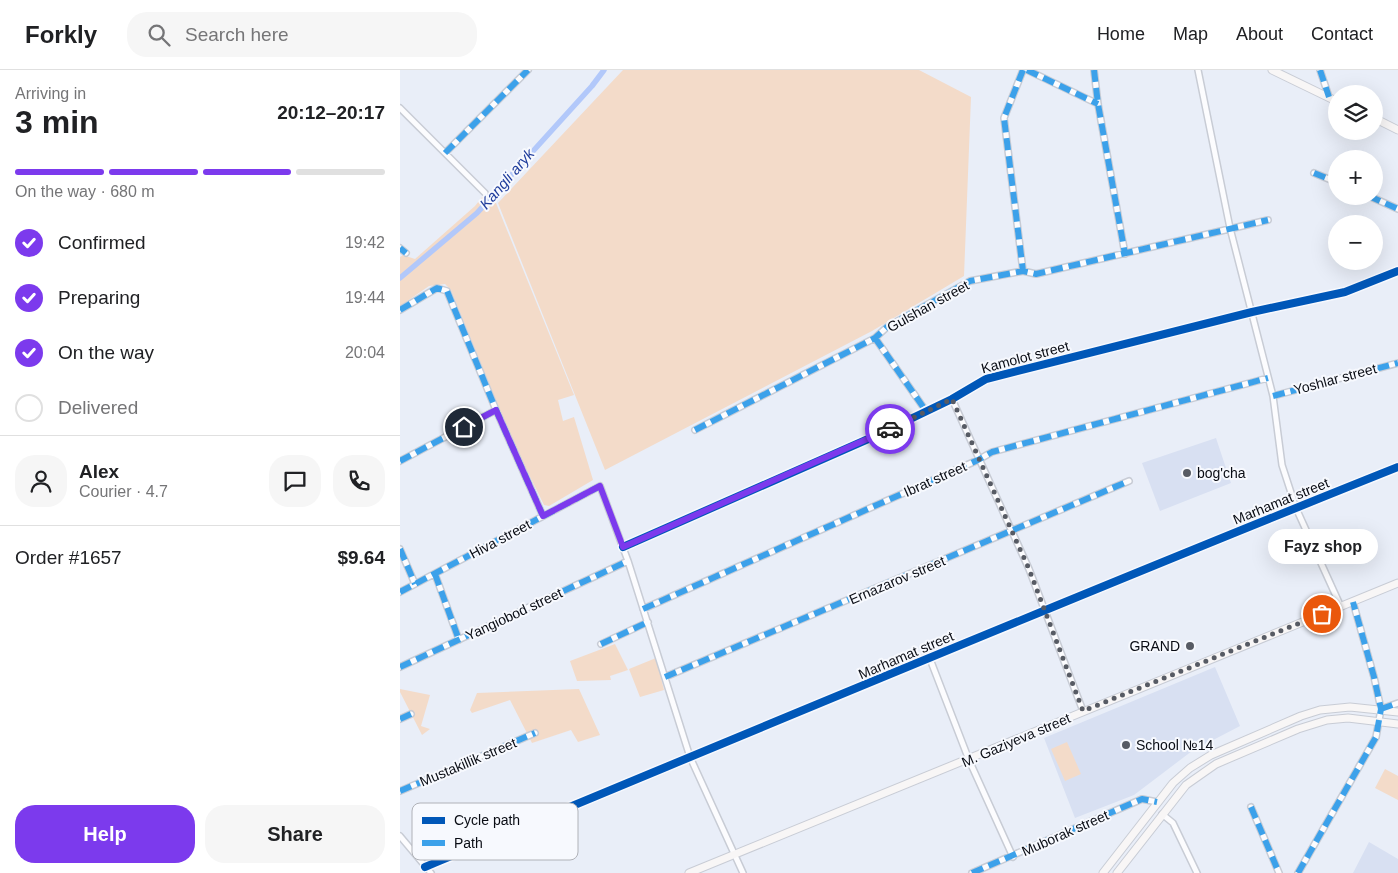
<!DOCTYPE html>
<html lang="en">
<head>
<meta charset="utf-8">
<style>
  body { margin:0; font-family:Helvetica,sans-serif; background:#f6f6f6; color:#202124; height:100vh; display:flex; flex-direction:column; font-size:19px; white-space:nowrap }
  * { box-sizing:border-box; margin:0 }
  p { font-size:16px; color:#757577 }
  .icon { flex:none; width:28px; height:28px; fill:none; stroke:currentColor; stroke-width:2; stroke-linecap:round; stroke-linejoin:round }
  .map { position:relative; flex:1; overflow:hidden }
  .drawer { display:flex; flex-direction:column; background:#fff; width:400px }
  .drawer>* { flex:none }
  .buttons { position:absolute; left:928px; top:15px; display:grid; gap:10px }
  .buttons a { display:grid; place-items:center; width:55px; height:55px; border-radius:50%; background:#fff; box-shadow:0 5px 20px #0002; font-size:25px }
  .pin { position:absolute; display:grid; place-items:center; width:42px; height:42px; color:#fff; margin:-21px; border:2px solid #fff; border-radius:50%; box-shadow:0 1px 5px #0007 }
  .courier { position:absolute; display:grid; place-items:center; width:50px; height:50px; margin:-25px; border:4px solid #7c3aed; border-radius:50%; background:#fff; color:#222; box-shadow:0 1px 6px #0007 }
  .bubble { position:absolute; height:35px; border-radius:18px; background:#fff; box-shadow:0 5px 20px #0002; font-size:16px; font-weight:600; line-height:35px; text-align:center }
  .overview em { font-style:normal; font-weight:600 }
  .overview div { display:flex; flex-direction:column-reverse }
  .overview { display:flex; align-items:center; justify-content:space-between; height:85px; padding:0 15px }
  h1 { font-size:32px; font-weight:600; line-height:38px }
  .bar { display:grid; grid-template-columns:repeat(4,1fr); gap:8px 5px; align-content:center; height:60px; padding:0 15px }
  .bar i { height:6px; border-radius:4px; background:#e0e0e0 }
  .bar .active { background:#7c3aed }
  .bar p { grid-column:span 4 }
  .line { display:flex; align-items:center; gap:12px; padding:0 15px; border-top:1px solid #e0e0e0 }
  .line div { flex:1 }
  .round { display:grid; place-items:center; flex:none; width:52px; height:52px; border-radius:20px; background:#f6f6f6 }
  ol { padding:0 15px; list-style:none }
  li { display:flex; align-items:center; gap:15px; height:55px }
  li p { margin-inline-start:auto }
  li .icon { padding:5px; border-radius:50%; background:#7c3aed; color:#fff; stroke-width:4 }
  li:last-child { color:#757577 }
  li i { width:28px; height:28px; border:2px solid #e0e0e0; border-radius:50% }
  .primary-button { display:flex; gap:10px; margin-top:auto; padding:10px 15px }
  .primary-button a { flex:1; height:58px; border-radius:20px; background:#7c3aed; color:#fff; font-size:20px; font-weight:600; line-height:58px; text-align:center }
  .primary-button a+a { background:#f6f6f6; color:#202124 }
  header { display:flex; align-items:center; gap:30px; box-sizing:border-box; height:70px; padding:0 25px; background:#fff; border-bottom:1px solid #e0e0e0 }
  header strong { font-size:24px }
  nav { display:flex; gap:28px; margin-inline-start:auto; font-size:18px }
  .search { width:350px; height:45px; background:#f6f6f6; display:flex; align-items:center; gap:12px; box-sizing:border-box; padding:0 18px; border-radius:20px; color:#757577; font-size:19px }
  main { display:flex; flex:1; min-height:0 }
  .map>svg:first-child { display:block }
  .built { fill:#d8e0f2 }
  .green { fill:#f3dbc9 }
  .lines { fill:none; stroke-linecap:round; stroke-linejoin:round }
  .canal { stroke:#b2c8fa; stroke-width:5.5 }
  .street-casing { stroke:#c8ccd5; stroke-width:8 }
  .secondary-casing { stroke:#c8ccd5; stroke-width:9 }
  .street { stroke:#fcfcfe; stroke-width:5 }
  .secondary { stroke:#f8f6f6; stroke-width:7 }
  .quiet { stroke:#3ca1ea; stroke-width:6; stroke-dasharray:12 6; stroke-linecap:butt }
  .cycleway-casing { stroke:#f7f9fe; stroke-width:11 }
  .cycleway { stroke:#0057b8; stroke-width:8 }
  .done { stroke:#575b64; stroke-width:5; stroke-dasharray:0 9 }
  .route { stroke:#7c3aed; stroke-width:6 }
  .poi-dot { fill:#575b64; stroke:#f7f9fe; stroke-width:2 }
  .labels { text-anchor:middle; stroke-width:4; stroke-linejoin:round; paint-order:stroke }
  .street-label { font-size:14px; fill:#090c14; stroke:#f7f9fe }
  .poi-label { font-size:14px; fill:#090c14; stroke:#f7f9fe; text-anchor:start }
  .water-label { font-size:15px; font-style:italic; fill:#203d9c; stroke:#f7f9fe }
  .key { fill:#f7f9fe; stroke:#b0b2b8; stroke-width:1 }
  .key-label { font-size:14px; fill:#090c14 }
</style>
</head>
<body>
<header>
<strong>Forkly</strong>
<div class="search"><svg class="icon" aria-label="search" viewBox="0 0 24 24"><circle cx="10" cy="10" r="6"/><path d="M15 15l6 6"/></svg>Search here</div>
<nav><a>Home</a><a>Map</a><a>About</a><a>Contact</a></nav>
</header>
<main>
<section class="drawer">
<div class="overview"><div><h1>3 min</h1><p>Arriving in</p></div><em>20:12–20:17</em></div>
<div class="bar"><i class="active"></i><i class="active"></i><i class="active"></i><i></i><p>On the way · 680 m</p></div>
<ol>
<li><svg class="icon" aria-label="check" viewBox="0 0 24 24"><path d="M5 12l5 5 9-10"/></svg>Confirmed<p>19:42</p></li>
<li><svg class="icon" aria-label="check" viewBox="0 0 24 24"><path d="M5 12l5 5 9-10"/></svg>Preparing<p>19:44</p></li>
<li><svg class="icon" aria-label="check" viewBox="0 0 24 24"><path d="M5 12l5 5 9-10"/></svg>On the way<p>20:04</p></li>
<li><i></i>Delivered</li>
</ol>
<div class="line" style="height:90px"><a class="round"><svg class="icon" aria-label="person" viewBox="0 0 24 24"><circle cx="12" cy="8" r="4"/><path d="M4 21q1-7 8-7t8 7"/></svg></a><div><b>Alex</b><p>Courier · 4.7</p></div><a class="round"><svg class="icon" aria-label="chat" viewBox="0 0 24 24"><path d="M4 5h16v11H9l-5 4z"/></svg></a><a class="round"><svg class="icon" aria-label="phone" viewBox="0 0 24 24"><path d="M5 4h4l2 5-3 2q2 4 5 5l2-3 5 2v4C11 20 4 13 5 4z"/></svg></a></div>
<div class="line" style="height:65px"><div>Order #1657</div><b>$9.64</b></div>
<div class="primary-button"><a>Help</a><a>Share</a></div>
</section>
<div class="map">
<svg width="998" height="803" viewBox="0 0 998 803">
  <rect width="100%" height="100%" fill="#e9eef8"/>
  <path class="built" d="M816,368L831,413L760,441L742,393Z
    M815,597L840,656L792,681L734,725L675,748L644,668Z
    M969,772L998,789V803H953Z"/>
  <path class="green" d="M223,0H519L571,27L564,206L472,261L205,400L98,133Z
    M87,121L96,133L174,325L158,330L163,351L174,347L193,410L149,436L144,435L113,372L51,220L45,214L29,216L0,236V187L3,185L15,189L75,136Z
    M215,574L228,600L210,606L211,610L177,611L170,591Z
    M256,588L264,620L240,627L229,599Z
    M0,619L30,625L21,656L30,659L22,665L0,622Z
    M179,619L200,665L178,672L171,660L132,673L110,630L72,643L70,640L77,623Z
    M667,672L681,704L665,711L651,679Z
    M985,699L998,706V730L975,718Z"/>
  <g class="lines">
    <path class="canal" d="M0,208L77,143L192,16L204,0"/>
    <defs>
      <path id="street" d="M623,0L604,48L623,201
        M627,0L698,34
        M694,0L698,34L725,184
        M798,0L830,158L873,326L882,395L896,438L941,537
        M920,0L929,27
        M0,38L85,123
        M45,83L128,0
        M914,103L936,112
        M969,126L998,139
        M0,178L6,183
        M0,240L37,218L47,221L96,340L143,446
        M475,268L526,341
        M873,326L998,293
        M552,329L629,499L683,641
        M295,360L475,268L487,257L570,211L623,201L636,204L868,150
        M0,391L96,340
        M223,477L475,366L552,329L586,309L852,242L945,222L998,201
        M0,479L15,514
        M35,504L59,570
        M0,522L200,416L228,491L290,687L343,803
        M243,539L578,390L592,382L868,308
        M201,574L248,552
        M530,589L569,690L613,787
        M0,597L228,491
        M265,607L729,411
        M981,639L998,633
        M0,649L11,644
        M0,721L135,663
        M851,737L879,803
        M762,744L773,753L797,803
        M0,766L31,803
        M25,797C349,663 672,527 998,397
        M572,803L742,729L757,732
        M898,803L976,667L981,639L974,607L953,532"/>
      <path id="secondary" d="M872,0L936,31
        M974,48L998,60
        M289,803L998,513
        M703,803L773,713L790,698L811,685L901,646L920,640L950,637L998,642
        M717,803L786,715L816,694L898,659L927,650L948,648L998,654"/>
    </defs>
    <use href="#street" class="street-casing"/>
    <use href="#secondary" class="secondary-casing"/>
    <use href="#street" class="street"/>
    <use href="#secondary" class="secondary"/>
    <path class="quiet" d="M623,0L604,48L623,201
      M627,0L698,34
      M694,0L698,34L725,184
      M920,0L929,27
      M45,83L128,0
      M914,103L936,112
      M969,126L998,139
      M0,178L6,183
      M0,240L37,218L47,221L96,340L143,446
      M475,268L526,341
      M873,326L998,293
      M295,360L475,268L487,257L570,211L623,201L636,204L868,150
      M0,391L96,340
      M0,479L15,514
      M35,504L59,570
      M0,522L200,416
      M243,539L578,390L592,382L868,308
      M201,574L248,552
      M0,597L228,491
      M265,607L729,411
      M981,639L998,633
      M0,649L11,644
      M0,721L135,663
      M851,737L879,803
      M572,803L742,729L757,732
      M898,803L976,667L981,639L974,607L953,532"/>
    <defs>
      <path id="cycleway" d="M223,477L475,366L552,329L586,309L852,242L945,222L998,201
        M25,797C349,663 672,527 998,397"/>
    </defs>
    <use href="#cycleway" class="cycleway-casing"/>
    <use href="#cycleway" class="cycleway"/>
  </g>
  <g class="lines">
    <path class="done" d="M490,359L552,329L629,499L683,641L922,544"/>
    <path class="route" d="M64,357L96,340L143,446L200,416L223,477L490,359"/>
  </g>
  <g class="poi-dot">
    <circle cx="787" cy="403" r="5"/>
    <circle cx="790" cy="576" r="5"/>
    <circle cx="726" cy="675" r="5"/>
  </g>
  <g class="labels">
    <g class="street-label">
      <text transform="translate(528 236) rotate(-29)" y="5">Gulshan street</text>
      <text transform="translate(625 287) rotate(-15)" y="5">Kamolot street</text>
      <text transform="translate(935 309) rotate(-15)" y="5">Yoshlar street</text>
      <text transform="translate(535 409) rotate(-24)" y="5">Ibrat street</text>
      <text transform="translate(881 431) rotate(-22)" y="5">Marhamat street</text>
      <text transform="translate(100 469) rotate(-28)" y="5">Hiva street</text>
      <text transform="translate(497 510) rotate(-23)" y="5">Ernazarov street</text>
      <text transform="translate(114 544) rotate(-25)" y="5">Yangiobod street</text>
      <text transform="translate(506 585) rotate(-23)" y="5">Marhamat street</text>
      <text transform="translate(616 670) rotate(-23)" y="5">M. Gaziyeva street</text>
      <text transform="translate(68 692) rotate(-23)" y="5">Mustakillik street</text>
      <text transform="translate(665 763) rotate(-24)" y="5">Muborak street</text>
    </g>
    <g class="poi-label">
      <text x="797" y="408">bog'cha</text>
      <text x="780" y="581" text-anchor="end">GRAND</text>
      <text x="736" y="680">School №14</text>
    </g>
    <g class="water-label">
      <text transform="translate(107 109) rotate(-49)" y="5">Kangli aryk</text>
    </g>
  </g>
  <rect x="12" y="733" width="166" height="57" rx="8" class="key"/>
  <rect x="22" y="747" width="23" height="7" fill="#0057b8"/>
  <rect x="22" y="770" width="23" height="6" fill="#3ca1ea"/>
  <g class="key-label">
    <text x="54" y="755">Cycle path</text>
    <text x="54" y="778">Path</text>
  </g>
</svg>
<div class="buttons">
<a><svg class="icon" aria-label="layers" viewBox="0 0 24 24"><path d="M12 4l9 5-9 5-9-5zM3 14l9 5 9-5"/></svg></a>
<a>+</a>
<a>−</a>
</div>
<div class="pin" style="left:922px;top:544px;background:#ea580c"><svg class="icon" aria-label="bag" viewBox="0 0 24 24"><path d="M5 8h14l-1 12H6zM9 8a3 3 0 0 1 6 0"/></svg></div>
<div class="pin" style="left:64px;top:357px;background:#1f2937"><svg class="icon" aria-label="home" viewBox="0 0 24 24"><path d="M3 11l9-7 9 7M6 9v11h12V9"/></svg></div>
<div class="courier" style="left:490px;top:359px"><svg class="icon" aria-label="car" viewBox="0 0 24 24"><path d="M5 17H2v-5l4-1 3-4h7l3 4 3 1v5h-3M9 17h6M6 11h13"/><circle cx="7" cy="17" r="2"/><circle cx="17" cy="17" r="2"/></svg></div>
<div class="bubble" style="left:868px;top:459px;width:110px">Fayz shop</div>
</div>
</main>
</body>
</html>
